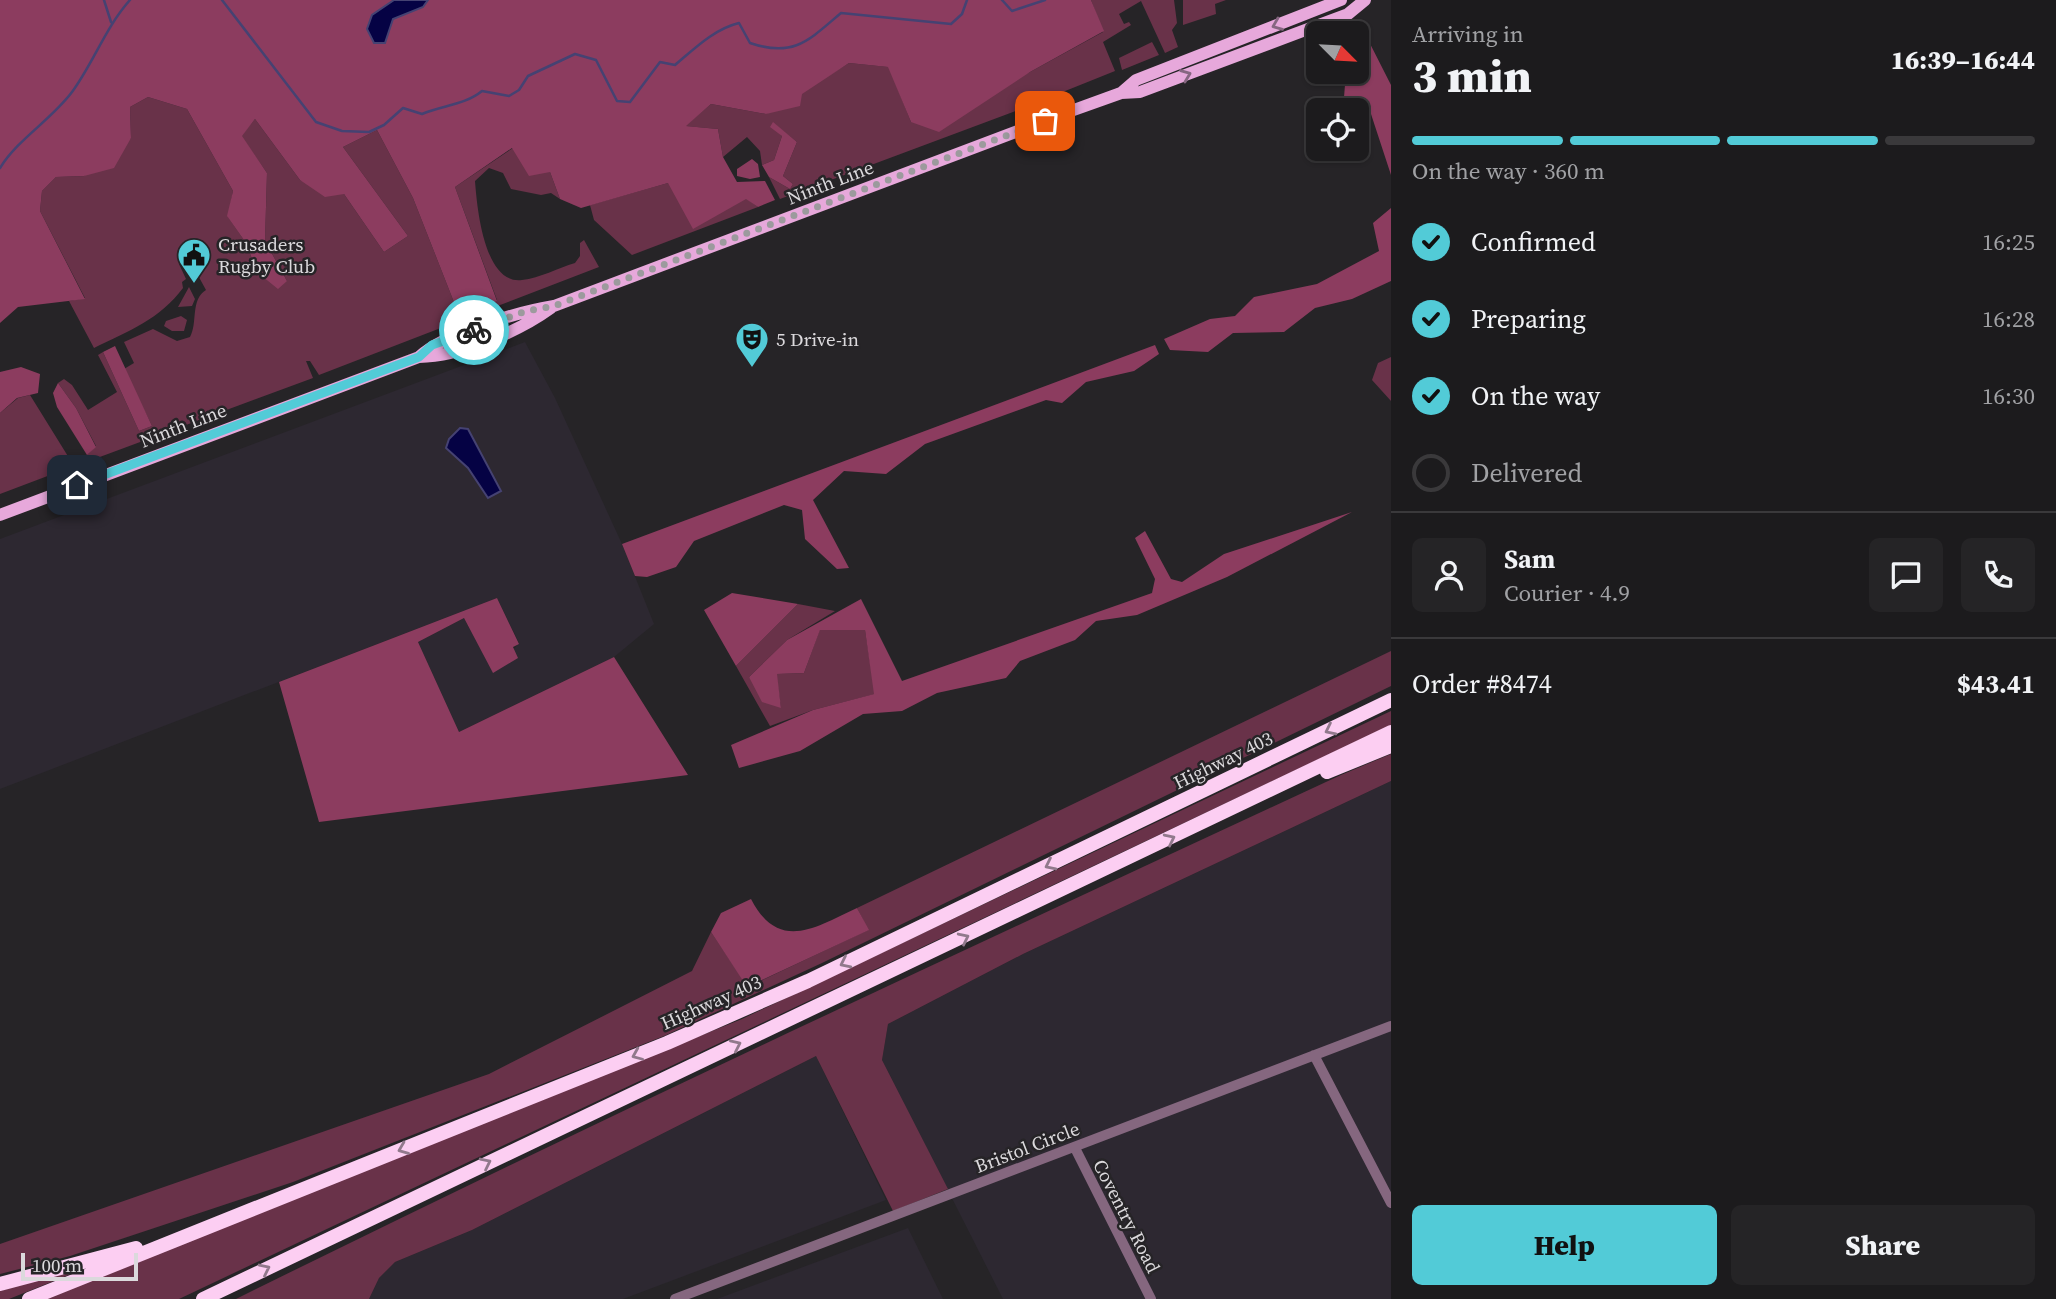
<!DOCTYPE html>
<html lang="en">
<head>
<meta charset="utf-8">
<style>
  body { margin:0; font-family:"Source Serif 4",serif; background:#252426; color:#f1f3f6; height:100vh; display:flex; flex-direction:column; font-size:26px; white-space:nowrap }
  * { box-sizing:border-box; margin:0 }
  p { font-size:23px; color:#a0a1a4 }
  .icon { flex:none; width:38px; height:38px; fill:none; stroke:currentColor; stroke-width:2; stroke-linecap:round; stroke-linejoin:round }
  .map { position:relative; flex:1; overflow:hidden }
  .side { display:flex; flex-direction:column; background:#1c1b1d; width:665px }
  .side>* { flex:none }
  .needle { width:46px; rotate:114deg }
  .tools { position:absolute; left:1306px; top:21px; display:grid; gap:14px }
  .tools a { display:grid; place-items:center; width:63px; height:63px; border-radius:10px; background:#1c1b1d; box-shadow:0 2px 5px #0004,0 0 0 2px #3a393b; font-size:35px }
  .scale { position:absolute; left:21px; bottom:18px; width:117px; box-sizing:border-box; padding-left:7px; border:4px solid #dbd9dc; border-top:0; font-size:19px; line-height:24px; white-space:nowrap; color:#dbd9dc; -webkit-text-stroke:5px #262427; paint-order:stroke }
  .pin { position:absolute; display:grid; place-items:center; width:60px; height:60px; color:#fff; margin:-30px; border-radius:14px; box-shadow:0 4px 10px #0006 }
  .courier { position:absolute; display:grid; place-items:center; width:70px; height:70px; margin:-35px; border:5px solid #52cbd7; border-radius:50%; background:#fff; color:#222; box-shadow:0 2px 9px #0007 }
  .overview em { font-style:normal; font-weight:800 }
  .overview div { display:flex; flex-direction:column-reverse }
  .overview { display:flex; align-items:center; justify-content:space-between; height:119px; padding:0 21px }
  h1 { font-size:46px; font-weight:800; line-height:52px }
  .bar { display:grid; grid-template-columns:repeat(4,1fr); gap:10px 7px; align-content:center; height:84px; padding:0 21px }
  .bar i { height:9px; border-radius:5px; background:#3a393b }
  .bar .active { background:#52cbd7 }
  .bar p { grid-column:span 4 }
  .line { display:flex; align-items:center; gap:18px; padding:0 21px; border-top:2px solid #3a393b }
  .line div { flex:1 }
  .round { display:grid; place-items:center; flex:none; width:74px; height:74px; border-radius:10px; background:#252426 }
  ol { padding:0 21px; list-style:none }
  li { display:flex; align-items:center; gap:21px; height:77px }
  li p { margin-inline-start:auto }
  li .icon { padding:7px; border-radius:50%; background:#52cbd7; color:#111; stroke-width:4 }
  li:last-child { color:#a0a1a4 }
  li i { width:38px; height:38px; border:4px solid #3a393b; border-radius:50% }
  .primary-button { display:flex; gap:14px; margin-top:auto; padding:14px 21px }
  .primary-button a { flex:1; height:80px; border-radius:10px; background:#52cbd7; color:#111; font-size:28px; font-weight:800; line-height:80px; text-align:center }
  .primary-button a+a { background:#252426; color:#f1f3f6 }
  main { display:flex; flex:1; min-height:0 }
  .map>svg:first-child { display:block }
  .built { fill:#2d2831 }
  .green { fill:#693249 }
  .forest { fill:#8c3c5f }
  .water { fill:#050244; stroke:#454272; stroke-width:2 }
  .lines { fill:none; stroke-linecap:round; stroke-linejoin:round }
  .stream { stroke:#454272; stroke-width:2.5 }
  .minor { stroke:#85677f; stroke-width:10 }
  .major { stroke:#e7a8db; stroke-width:12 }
  .highway { stroke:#fccef2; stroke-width:14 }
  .oneway { stroke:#866681 }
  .oneway2 { stroke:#91798c }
  .done { stroke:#9c9a9d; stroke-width:7; stroke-dasharray:0 12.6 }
  .route { stroke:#52cbd7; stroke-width:9 }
  .labels { text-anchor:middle; stroke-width:5; stroke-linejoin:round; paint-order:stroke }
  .street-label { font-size:19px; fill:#dbd9dc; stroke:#262427 }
  .poi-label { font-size:19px; fill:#dbd9dc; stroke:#262427; text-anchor:start }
</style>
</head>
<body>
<main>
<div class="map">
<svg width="1391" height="1299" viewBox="0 0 1391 1299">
  <rect width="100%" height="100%" fill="#262427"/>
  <path class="built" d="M525,342L555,398L622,544L654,624L614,657L459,732L418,642L464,618L493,672L519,643L497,598L0,789V539Z
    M1391,781V1299H1003L882,1060L888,1024L1023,954Z
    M816,1056L886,1200L623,1299H369L379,1278L395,1262L472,1230Z
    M908,1228L943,1299H717Z"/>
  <path class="green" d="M1091,0H1174L1177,23L1172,30L1178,47L1165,53L1141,1L1119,14L1124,24L1129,22L1131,25L1103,42L1115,71L1013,112L780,199L769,177L790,189L793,184L783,176L797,142L773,123L782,136L774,160L762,165L760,151L747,137L723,157L718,129L685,126L711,104L766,114L849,63L889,67L911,122L1030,72L1103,32Z
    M1183,0H1226L1215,4L1216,14L1183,25Z
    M1152,42L1159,55L1122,70L1119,58Z
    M148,97L187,109L233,191L228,217L246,243L257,272L287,281L265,241L267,173L241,136L255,119L300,180L344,194L384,252L408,236L343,147L377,130L413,198L459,315L497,300L455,187L513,148L550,172L560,199L551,193L541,195L511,189L503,173L489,168L475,181C477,207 484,285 522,280C540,278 558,268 575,263L580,256V243L584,240L599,267L319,375L310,361H306L313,378L89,461L87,455L96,446L76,408L58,383L64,379L72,385L88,410L117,392L98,355L103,352L139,431L152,426L124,369L134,363L124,342L153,329L177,341L190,337C198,323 190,300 206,290L189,259L179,264L186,279L182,282L183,288C160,319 129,331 94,348L69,301L85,298L40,211L42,191L56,177L84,176L131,138L130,107Z
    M668,183L746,198L758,207L632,255L594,220L590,205Z
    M189,287L195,299L192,306L178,307Z
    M181,316L187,320L184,331H172L164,326L166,321Z
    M1391,357V401L1372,380L1378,363Z
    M30,395L74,466L0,494V413L18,398Z
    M798,604L835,611L787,640L749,677L781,708L776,674L804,673L820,629L865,630L875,694L813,710L770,726L736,666Z
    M1391,651V686L822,963L664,1036L293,1182L70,1256L0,1274V1244L489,1074L692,971L711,932L748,987L868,930L857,908Z
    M1391,711V725L179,1299H45L742,1019Z
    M1391,754V781L1023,954L888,1024L882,1060L948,1189L893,1211L816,1056L472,1230L395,1262L379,1278L369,1299H236C601,1118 971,947 1341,775Z
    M75,1269L76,1272L9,1299H0V1291Z"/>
  <path class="forest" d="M0,0H1091L1104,31L1030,72L939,132L911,122L888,67L849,63L802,94L800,106L766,114L711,104L686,126L718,129L723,157L737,182L765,181L775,200L758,207L746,199L693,229L668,183L581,208L560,199L550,172L529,176L512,148L455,187L497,301L459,315L413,198L377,130L343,147L408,236L384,252L344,194L325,197L300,180L255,119L242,136L267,173L265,241L287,281L278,289L257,272L246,243L227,216L233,191L187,109L148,97L130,107L131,138L114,168L84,176L56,177L42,191L40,211L85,299L18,307L0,323Z
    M1359,22L1391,85V175L1371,114L1343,110L1346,72H1356V33H1343L1347,26Z
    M773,122L797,142L783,176L793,184L790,189L769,177L762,165L774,160L782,136L770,127Z
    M752,159L758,164L760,177L750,179L737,176V169Z
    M1391,208V281L1352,299L1315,308L1284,332L1233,333L1208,352L1170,350L1164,339L1210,319L1235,316L1254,297L1317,284L1379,251L1373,223Z
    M1155,345L1159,354L1134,371L1086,382L1062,403L1046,400L925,444L886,474L844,471L813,500L849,568L837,569L805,539L802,510L784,505L694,541L676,567L647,577L635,576L622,544Z
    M115,346L152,426L139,431L103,352Z
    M21,367L40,374L38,393L17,398L0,413V372Z
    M58,383L76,408L96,447L87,455L57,407L53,393Z
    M1352,512L1227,577L1137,615L1096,621L1075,640L1020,661L1006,678L937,693L902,711L863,714L800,751L739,768L731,745L813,710L874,694L865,630H820L804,673L777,674L781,708L762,702L749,677L787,640L861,599L902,681L1152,593L1155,579L1135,538L1145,531L1171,579L1182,582L1224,554Z
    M732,593L798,604L736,666L704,610Z
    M497,598L519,644L513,647L518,658L493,673L464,618L418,642L459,732L614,657L688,775L319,822L279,682Z
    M751,899C779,953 816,927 857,908L869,930L747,987L711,932L721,913Z"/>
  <path class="water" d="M394,0H428L423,7L393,19L385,43H374L367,29L372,15Z
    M460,428L468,429L501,491L488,498L468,468L446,448L449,439Z"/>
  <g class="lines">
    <path class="stream" d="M104,0L111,22
      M222,0L316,122L342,131L369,132L384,125L403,108L422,114C443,105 465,105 482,91L509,96L519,90L528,76L575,54L596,60L617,101L630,102L660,62L675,65C694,49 714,29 739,23L750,43C794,58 809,40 841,13L951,24L962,14L967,0
      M1002,0L1012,11L1045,0
      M0,168C18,139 51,120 72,92C94,62 105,28 130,0"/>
    <path class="minor" d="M1314,1055L1391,1203
      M1075,1148L1151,1299
      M675,1299L1391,1026"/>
    <path class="major" d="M1121,93L1136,80L1341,0
      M419,357C445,333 518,312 554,306L1071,111L1121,93L1140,92L1348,14L1365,0
      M0,515L419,357C461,356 518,332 551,308"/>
    <path class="highway" d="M1327,772L1391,746
      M0,1284L136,1248
      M29,1299L667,1043L808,981L1391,700
      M203,1299L1391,732"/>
  </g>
  <defs><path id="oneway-chevron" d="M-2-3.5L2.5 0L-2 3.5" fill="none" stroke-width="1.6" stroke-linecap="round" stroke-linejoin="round" transform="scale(1.75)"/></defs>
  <g class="oneway">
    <use href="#oneway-chevron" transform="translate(1277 25) rotate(158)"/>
    <use href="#oneway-chevron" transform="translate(1186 75) rotate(-21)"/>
  </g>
  <g class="oneway2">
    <use href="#oneway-chevron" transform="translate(1330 730) rotate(154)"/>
    <use href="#oneway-chevron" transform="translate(1170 839) rotate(-26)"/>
    <use href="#oneway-chevron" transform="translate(1050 865) rotate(154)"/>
    <use href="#oneway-chevron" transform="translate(964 938) rotate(-26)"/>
    <use href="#oneway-chevron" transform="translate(845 963) rotate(154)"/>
    <use href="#oneway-chevron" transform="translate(736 1045) rotate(-25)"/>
    <use href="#oneway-chevron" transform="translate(637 1055) rotate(157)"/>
    <use href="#oneway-chevron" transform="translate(403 1149) rotate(158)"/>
    <use href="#oneway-chevron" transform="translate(486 1163) rotate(-26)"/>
    <use href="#oneway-chevron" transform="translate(265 1269) rotate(-26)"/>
  </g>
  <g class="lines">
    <path class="done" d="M474,330L526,311L554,306L1045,121"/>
    <path class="route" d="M77,485L419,357L432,345L474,330"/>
  </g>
  <defs>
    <symbol id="civic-pin" viewBox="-11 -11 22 30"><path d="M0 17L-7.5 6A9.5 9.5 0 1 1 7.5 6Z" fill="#52cbd7" stroke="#262427"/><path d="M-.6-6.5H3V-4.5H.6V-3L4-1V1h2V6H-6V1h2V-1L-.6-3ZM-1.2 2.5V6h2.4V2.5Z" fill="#111"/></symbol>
    <symbol id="theatre-pin" viewBox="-11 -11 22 30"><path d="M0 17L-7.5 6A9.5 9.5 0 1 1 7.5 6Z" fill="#52cbd7" stroke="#262427"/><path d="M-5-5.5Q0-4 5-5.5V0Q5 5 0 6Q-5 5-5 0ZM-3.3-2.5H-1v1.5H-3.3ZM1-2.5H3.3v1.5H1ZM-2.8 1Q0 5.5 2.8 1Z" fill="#111"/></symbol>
  </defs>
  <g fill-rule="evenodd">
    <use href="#civic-pin" x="175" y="236" width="38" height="52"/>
    <use href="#theatre-pin" x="733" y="320" width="38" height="52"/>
  </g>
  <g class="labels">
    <g class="street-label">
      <text transform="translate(830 182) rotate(-21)" y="7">Ninth Line</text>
      <text transform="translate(183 425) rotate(-21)" y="7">Ninth Line</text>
      <text transform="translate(1223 760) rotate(-26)" y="7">Highway 403</text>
      <text transform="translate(711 1002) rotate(-24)" y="7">Highway 403</text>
      <text transform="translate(1027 1147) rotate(-21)" y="7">Bristol Circle</text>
      <text transform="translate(1127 1216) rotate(63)" y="7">Coventry Road</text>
    </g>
    <g class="poi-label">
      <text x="218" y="251">Crusaders<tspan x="218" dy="22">Rugby Club</tspan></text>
      <text x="776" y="346">5 Drive-in</text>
    </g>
  </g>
</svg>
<div class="tools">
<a><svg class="needle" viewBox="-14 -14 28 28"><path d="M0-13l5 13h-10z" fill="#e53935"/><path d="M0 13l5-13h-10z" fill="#a0a1a4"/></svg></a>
<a><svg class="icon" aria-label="locate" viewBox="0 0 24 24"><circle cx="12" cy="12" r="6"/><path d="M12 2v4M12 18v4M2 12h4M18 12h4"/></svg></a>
</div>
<div class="scale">100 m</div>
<div class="pin" style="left:1045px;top:121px;background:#ea580c"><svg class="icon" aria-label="bag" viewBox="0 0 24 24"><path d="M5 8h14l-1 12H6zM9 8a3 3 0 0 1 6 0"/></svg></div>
<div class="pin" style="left:77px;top:485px;background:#1f2937"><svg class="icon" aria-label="home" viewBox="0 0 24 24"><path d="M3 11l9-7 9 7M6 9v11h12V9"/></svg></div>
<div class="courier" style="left:474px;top:330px"><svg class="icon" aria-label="bike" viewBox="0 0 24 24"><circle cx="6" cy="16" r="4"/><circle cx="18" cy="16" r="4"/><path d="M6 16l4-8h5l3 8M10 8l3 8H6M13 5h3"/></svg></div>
</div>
<section class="side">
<div class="overview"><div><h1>3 min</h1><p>Arriving in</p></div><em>16:39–16:44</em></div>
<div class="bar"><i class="active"></i><i class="active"></i><i class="active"></i><i></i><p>On the way · 360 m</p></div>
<ol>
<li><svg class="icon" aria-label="check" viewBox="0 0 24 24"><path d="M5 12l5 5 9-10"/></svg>Confirmed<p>16:25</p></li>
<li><svg class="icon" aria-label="check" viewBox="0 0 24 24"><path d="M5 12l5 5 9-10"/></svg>Preparing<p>16:28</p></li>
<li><svg class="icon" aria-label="check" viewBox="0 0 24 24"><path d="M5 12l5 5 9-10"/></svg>On the way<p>16:30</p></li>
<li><i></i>Delivered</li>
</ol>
<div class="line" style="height:126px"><a class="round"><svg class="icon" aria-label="person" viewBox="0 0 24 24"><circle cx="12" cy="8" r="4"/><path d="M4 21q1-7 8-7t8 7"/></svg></a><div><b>Sam</b><p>Courier · 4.9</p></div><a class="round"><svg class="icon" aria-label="chat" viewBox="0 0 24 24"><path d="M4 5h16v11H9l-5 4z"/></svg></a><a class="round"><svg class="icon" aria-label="phone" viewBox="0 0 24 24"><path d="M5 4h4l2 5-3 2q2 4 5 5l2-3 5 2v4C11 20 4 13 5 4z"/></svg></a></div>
<div class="line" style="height:91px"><div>Order #8474</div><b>$43.41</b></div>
<div class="primary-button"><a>Help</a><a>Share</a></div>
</section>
</main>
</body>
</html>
